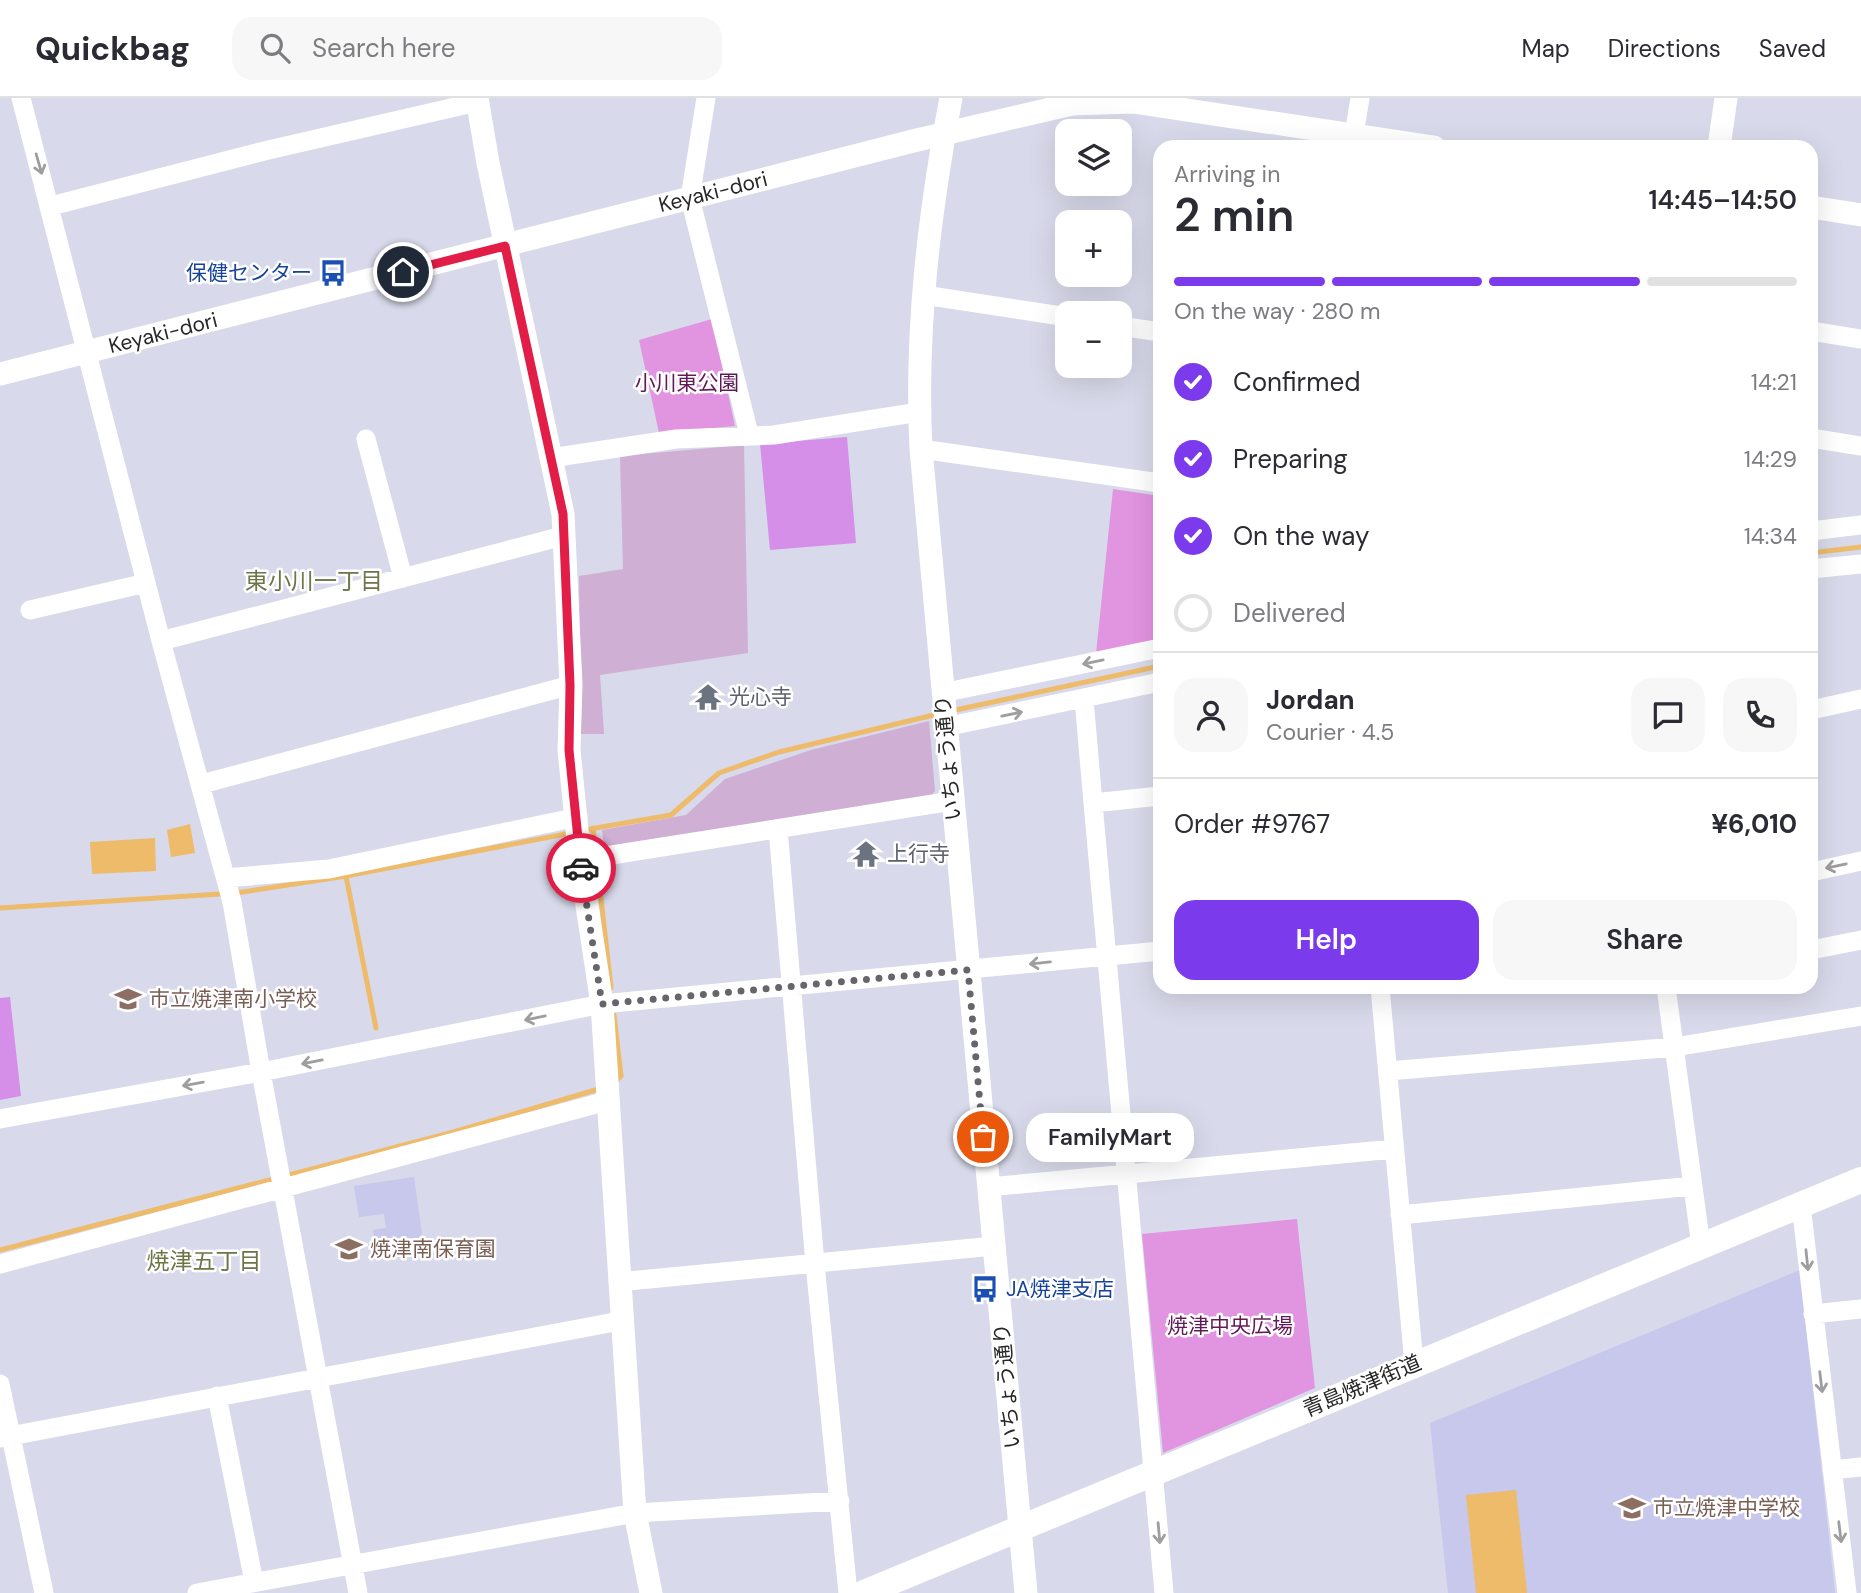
<!DOCTYPE html>
<html lang="en">
<head>
<meta charset="utf-8">
<style>
  body { margin:0; font-family:"DM Sans","Noto Sans JP",sans-serif; background:#f7f7f7; color:#2b2b33; height:100vh; display:flex; flex-direction:column; font-size:26px; white-space:nowrap }
  * { box-sizing:border-box; margin:0 }
  p { font-size:23px; color:#7c7c81 }
  .icon { flex:none; width:38px; height:38px; fill:none; stroke:currentColor; stroke-width:2; stroke-linecap:round; stroke-linejoin:round }
  .map { position:relative; flex:1; overflow:hidden }
  .drawer { position:absolute; left:1153px; top:42px; width:665px; height:854px; display:flex; flex-direction:column; background:#fff; border-radius:21px; box-shadow:0 7px 28px #0002 }
  .drawer>* { flex:none }
  .controls { position:absolute; left:1055px; top:21px; display:grid; gap:14px }
  .controls a { display:grid; place-items:center; width:77px; height:77px; border-radius:14px; background:#fff; box-shadow:0 7px 28px #0002; font-size:35px }
  .pin { position:absolute; display:grid; place-items:center; width:60px; height:60px; color:#fff; margin:-30px; border:4px solid #fff; border-radius:50%; box-shadow:0 2px 7px #0007 }
  .courier { position:absolute; display:grid; place-items:center; width:70px; height:70px; margin:-35px; border:5px solid #e11d48; border-radius:50%; background:#fff; color:#222; box-shadow:0 2px 9px #0007 }
  .bubble { position:absolute; height:49px; border-radius:21px; background:#fff; box-shadow:0 7px 28px #0002; font-size:23px; font-weight:600; line-height:49px; text-align:center }
  .overview em { font-style:normal; font-weight:600 }
  .overview div { display:flex; flex-direction:column-reverse }
  .overview { display:flex; align-items:center; justify-content:space-between; height:119px; padding:0 21px }
  h1 { font-size:46px; font-weight:600; line-height:52px }
  .bar { display:grid; grid-template-columns:repeat(4,1fr); gap:10px 7px; align-content:center; height:84px; padding:0 21px }
  .bar i { height:9px; border-radius:5px; background:#e1e1e2 }
  .bar .on { background:#7c3aed }
  .bar p { grid-column:span 4 }
  .line { display:flex; align-items:center; gap:18px; padding:0 21px; border-top:2px solid #e1e1e2 }
  .line div { flex:1 }
  .round { display:grid; place-items:center; flex:none; width:74px; height:74px; border-radius:21px; background:#f7f7f7 }
  ol { padding:0 21px; list-style:none }
  li { display:flex; align-items:center; gap:21px; height:77px }
  li p { margin-inline-start:auto }
  li .icon { padding:7px; border-radius:50%; background:#7c3aed; color:#fff; stroke-width:4 }
  li:last-child { color:#7c7c81 }
  li i { width:38px; height:38px; border:4px solid #e1e1e2; border-radius:50% }
  .primary-button { display:flex; gap:14px; margin-top:auto; padding:14px 21px }
  .primary-button a { flex:1; height:80px; border-radius:21px; background:#7c3aed; color:#fff; font-size:28px; font-weight:600; line-height:80px; text-align:center }
  .primary-button a+a { background:#f7f7f7; color:#2b2b33 }
  header { display:flex; align-items:center; gap:42px; box-sizing:border-box; height:98px; padding:0 35px; background:#fff; border-bottom:2px solid #e1e1e2 }
  header strong { font-size:33px }
  nav { display:flex; gap:38px; margin-inline-start:auto; font-size:24px }
  .search { width:490px; height:63px; background:#f7f7f7; display:flex; align-items:center; gap:18px; box-sizing:border-box; padding:0 24px; border-radius:21px; color:#7c7c81; font-size:26px }
  .map>svg:first-child { display:block }
  .education { fill:#c8c7ec }
  .green { fill:#e194e0 }
  .cemetery { fill:#cfafd4 }
  .pitch { fill:#d58fe9 }
  .water { fill:#edbb6a }
  .lines { fill:none; stroke-linecap:round; stroke-linejoin:round }
  .stream { stroke:#edbb6a; stroke-width:5 }
  .minor { stroke:#fff; stroke-width:19 }
  .tertiary { stroke:#fff; stroke-width:23 }
  .secondary { stroke:#fff; stroke-width:26 }
  .oneway { stroke:#9e9e9e }
  .done { stroke:#65656b; stroke-width:7; stroke-dasharray:0 12.6 }
  .route { stroke:#e11d48; stroke-width:9 }
  .labels { text-anchor:middle; stroke-width:5; stroke-linejoin:round; paint-order:stroke }
  .street-label { font-size:21px; fill:#272727; stroke:#fff }
  .transit-label { font-size:21px; fill:#164399; stroke:#fff; text-anchor:end }
  .park-label { font-size:21px; fill:#621957; stroke:#fff }
  .worship-label { font-size:21px; fill:#5b616d; stroke:#fff; text-anchor:start }
  .education-label { font-size:21px; fill:#785e54; stroke:#fff; text-anchor:start }
  .neighbourhood-label { font-size:23px; fill:#6e7648; stroke:#fff }
</style>
</head>
<body>
<header>
<strong>Quickbag</strong>
<div class="search"><svg class="icon" aria-label="search" viewBox="0 0 24 24"><circle cx="10" cy="10" r="6"/><path d="M15 15l6 6"/></svg>Search here</div>
<nav><a>Map</a><a>Directions</a><a>Saved</a></nav>
</header>
<div class="map">
<svg width="1861" height="1495" viewBox="0 0 1861 1495">
  <rect width="100%" height="100%" fill="#d8d9ea"/>
  <path class="education" d="M414,1079L423,1143L376,1151L373,1132L386,1130L384,1116L359,1119L354,1088Z
    M1800,1172L1835,1495H1448L1430,1325Z"/>
  <path class="green" d="M712,221L735,328L659,335L639,242Z
    M1113,391L1160,398V543L1096,556Z
    M1297,1121L1315,1290L1163,1355L1142,1136Z"/>
  <path class="cemetery" d="M744,347L748,555L600,577L604,636H581L579,478L623,471L620,358Z
    M929,623L935,693L931,698L604,750L602,732L686,717L725,681L811,652Z"/>
  <path class="pitch" d="M847,339L856,445L770,452L760,346Z
    M10,899L21,998L0,1002V900Z"/>
  <path class="water" d="M190,726L195,755L171,759L167,732Z
    M155,740L156,773L92,776L90,744Z
    M1516,1392L1527,1495H1476L1466,1397Z"/>
  <g class="lines">
    <path class="stream" d="M1811,455L1861,449
      M951,613L1160,568
      M593,730L596,755
      M584,732L671,717L719,675L779,654L938,616
      M597,764L611,890
      M346,778L376,930
      M0,810L236,795L346,778L571,735
      M614,917L621,978L614,985
      M0,1152L450,1035L602,990"/>
    <path class="minor" d="M21,0L161,543L232,804L261,974L358,1495
      M706,0L690,100L749,336
      M1352,49L1360,0
      M51,108L264,53L477,4
      M924,197L1068,219
      M1120,228L1160,234
      M1811,233L1861,241
      M1811,340L1861,348
      M366,341L403,480
      M921,351L1160,385
      M551,360L676,341L774,337L919,314
      M1811,433L1861,427
      M1811,471L1861,466
      M30,512L146,485
      M161,543L563,438
      M942,595L1160,550
      M1084,601L1093,705
      M1811,612L1861,601
      M945,629L1160,584
      M202,686L571,587
      M1160,698L1093,705L1164,1495
      M778,731L815,1166L848,1495
      M580,762L952,703
      M1811,774L1861,763
      M226,780L329,771L578,719
      M1811,852L1861,842
      M1380,889L1414,1266
      M1666,889L1701,1148
      M1388,973L1675,949L1861,918
      M0,1021L261,974L602,906L1160,853
      M988,1089L1394,1051
      M1801,1107L1847,1495
      M1400,1117L1692,1088
      M0,1166L607,1003
      M618,1184L994,1148
      M1813,1216L1861,1211
      M0,1286L44,1495
      M217,1298L254,1484
      M0,1340L620,1223
      M1832,1372L1861,1369
      M197,1495L635,1415L840,1403"/>
    <path class="tertiary" d="M477,0L488,65L563,416L571,587L569,652L580,762L602,906L635,1415L651,1495
      M951,0C929,116 915,233 921,351L1026,1495
      M1719,49L1726,0
      M1811,109L1861,117
      M0,276L913,43L1072,6L1133,4L1434,49"/>
    <path class="secondary" d="M864,1495L1861,1082"/>
  </g>
  <defs><path id="oneway-shaft" d="M-6 0H5M1.5-3L5.5 0L1.5 3" fill="none" stroke-width="1.6" stroke-linecap="round" stroke-linejoin="round" transform="scale(1.75)"/></defs>
  <g class="oneway">
    <use href="#oneway-shaft" transform="translate(39 66) rotate(74)"/>
    <use href="#oneway-shaft" transform="translate(1093 564) rotate(168)"/>
    <use href="#oneway-shaft" transform="translate(1012 616) rotate(-12)"/>
    <use href="#oneway-shaft" transform="translate(1836 768) rotate(168)"/>
    <use href="#oneway-shaft" transform="translate(1040 865) rotate(174)"/>
    <use href="#oneway-shaft" transform="translate(535 920) rotate(168)"/>
    <use href="#oneway-shaft" transform="translate(312 964) rotate(169)"/>
    <use href="#oneway-shaft" transform="translate(193 986) rotate(170)"/>
    <use href="#oneway-shaft" transform="translate(1807 1162) rotate(84)"/>
    <use href="#oneway-shaft" transform="translate(1821 1284) rotate(83)"/>
    <use href="#oneway-shaft" transform="translate(1840 1434) rotate(83)"/>
    <use href="#oneway-shaft" transform="translate(1159 1435) rotate(85)"/>
  </g>
  <g class="lines">
    <path class="done" d="M581,770L602,906L968,872L983,1039"/>
    <path class="route" d="M403,174L505,148L563,416L570,587L569,652L581,770"/>
  </g>
  <defs>
    <symbol id="bus-bare" viewBox="-9 -9 18 18"><path d="M-5-6H5V4H4V6H2V4H-2V6H-4V4H-5ZM-3.5-4V0h7V-4ZM-3.5 1.2v1.5H-2V1.2ZM2 1.2v1.5H3.5V1.2Z" fill="#1a4fb4" stroke="#fff" stroke-width="2.5" paint-order="stroke"/></symbol>
    <symbol id="temple-bare" viewBox="-9 -9 18 18"><path d="M0-6L5-2H3V0L6.5 2.5H4V6H1.5V3h-3V6H-4V2.5H-6.5L-3 0V-2H-5Z" fill="#6b7280" stroke="#fff" stroke-width="2.5" paint-order="stroke"/></symbol>
    <symbol id="school-bare" viewBox="-9 -9 18 18"><path d="M0-5L7-2L0 1L-7-2ZM-4 1L0 2.5L4 1V4Q0 6-4 4Z" fill="#8d6e63" stroke="#fff" stroke-width="2.5" paint-order="stroke"/></symbol>
  </defs>
  <g fill-rule="evenodd">
    <use href="#bus-bare" x="314" y="156" width="38" height="38"/>
    <use href="#temple-bare" x="689" y="580" width="38" height="38"/>
    <use href="#temple-bare" x="847" y="737" width="38" height="38"/>
    <use href="#school-bare" x="109" y="882" width="38" height="38"/>
    <use href="#school-bare" x="330" y="1132" width="38" height="38"/>
    <use href="#bus-bare" x="966" y="1172" width="38" height="38"/>
    <use href="#school-bare" x="1613" y="1391" width="38" height="38"/>
  </g>
  <g class="labels">
    <g class="street-label">
      <text transform="translate(713 94) rotate(-14)" y="7">Keyaki-dori</text>
      <text transform="translate(163 235) rotate(-14)" y="7">Keyaki-dori</text>
      <text transform="translate(948 660) rotate(-95)" y="7">いちょう通り</text>
      <text transform="translate(1007 1288) rotate(-95)" y="7">いちょう通り</text>
      <text transform="translate(1362 1288) rotate(-23)" y="7">青島焼津街道</text>
    </g>
    <g class="transit-label">
      <text x="312" y="182">保健センター</text>
      <text x="1006" y="1198" text-anchor="start">JA焼津支店</text>
    </g>
    <g class="park-label">
      <text x="687" y="292">小川東公園</text>
      <text x="1230" y="1235">焼津中央広場</text>
    </g>
    <g class="worship-label">
      <text x="729" y="606">光心寺</text>
      <text x="887" y="763">上行寺</text>
    </g>
    <g class="education-label">
      <text x="149" y="908">市立焼津南小学校</text>
      <text x="370" y="1158">焼津南保育園</text>
      <text x="1653" y="1417">市立焼津中学校</text>
    </g>
    <g class="neighbourhood-label">
      <text x="314" y="491">東小川一丁目</text>
      <text x="204" y="1171">焼津五丁目</text>
    </g>
  </g>
</svg>
<div class="controls">
<a><svg class="icon" aria-label="layers" viewBox="0 0 24 24"><path d="M12 4l9 5-9 5-9-5zM3 14l9 5 9-5"/></svg></a>
<a>+</a>
<a>−</a>
</div>
<div class="pin" style="left:983px;top:1039px;background:#ea580c"><svg class="icon" aria-label="bag" viewBox="0 0 24 24"><path d="M5 8h14l-1 12H6zM9 8a3 3 0 0 1 6 0"/></svg></div>
<div class="pin" style="left:403px;top:174px;background:#1f2937"><svg class="icon" aria-label="home" viewBox="0 0 24 24"><path d="M3 11l9-7 9 7M6 9v11h12V9"/></svg></div>
<div class="courier" style="left:581px;top:770px"><svg class="icon" aria-label="car" viewBox="0 0 24 24"><path d="M5 17H2v-5l4-1 3-4h7l3 4 3 1v5h-3M9 17h6M6 11h13"/><circle cx="7" cy="17" r="2"/><circle cx="17" cy="17" r="2"/></svg></div>
<div class="bubble" style="left:1026px;top:1015px;width:168px">FamilyMart</div>
<section class="drawer">
<div class="overview"><div><h1>2 min</h1><p>Arriving in</p></div><em>14:45–14:50</em></div>
<div class="bar"><i class="on"></i><i class="on"></i><i class="on"></i><i></i><p>On the way · 280 m</p></div>
<ol>
<li><svg class="icon" aria-label="check" viewBox="0 0 24 24"><path d="M5 12l5 5 9-10"/></svg>Confirmed<p>14:21</p></li>
<li><svg class="icon" aria-label="check" viewBox="0 0 24 24"><path d="M5 12l5 5 9-10"/></svg>Preparing<p>14:29</p></li>
<li><svg class="icon" aria-label="check" viewBox="0 0 24 24"><path d="M5 12l5 5 9-10"/></svg>On the way<p>14:34</p></li>
<li><i></i>Delivered</li>
</ol>
<div class="line" style="height:126px"><a class="round"><svg class="icon" aria-label="person" viewBox="0 0 24 24"><circle cx="12" cy="8" r="4"/><path d="M4 21q1-7 8-7t8 7"/></svg></a><div><b>Jordan</b><p>Courier · 4.5</p></div><a class="round"><svg class="icon" aria-label="chat" viewBox="0 0 24 24"><path d="M4 5h16v11H9l-5 4z"/></svg></a><a class="round"><svg class="icon" aria-label="phone" viewBox="0 0 24 24"><path d="M5 4h4l2 5-3 2q2 4 5 5l2-3 5 2v4C11 20 4 13 5 4z"/></svg></a></div>
<div class="line" style="height:91px"><div>Order #9767</div><b>¥6,010</b></div>
<div class="primary-button"><a>Help</a><a>Share</a></div>
</section>
</div>
</body>
</html>
